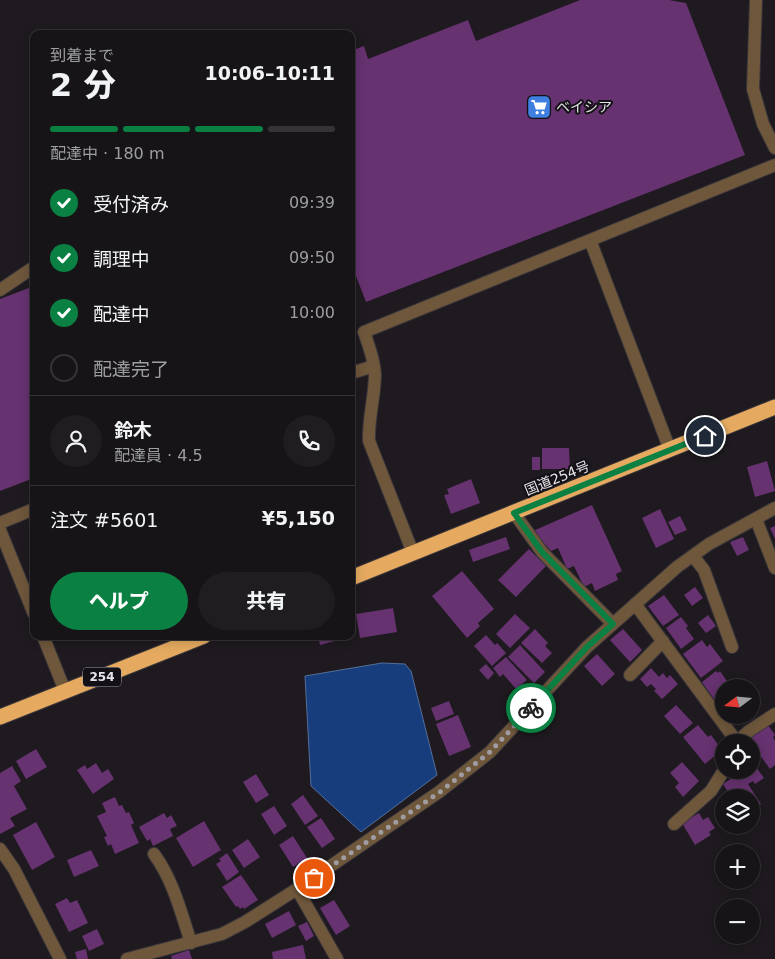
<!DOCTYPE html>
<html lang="ja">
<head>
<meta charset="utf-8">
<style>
  body { margin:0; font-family:"DejaVu Sans","Noto Sans JP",sans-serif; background:#1f1d20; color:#f1f3f6; height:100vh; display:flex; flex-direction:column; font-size:19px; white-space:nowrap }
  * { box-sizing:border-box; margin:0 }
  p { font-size:16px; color:#9e9ea1 }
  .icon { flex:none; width:28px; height:28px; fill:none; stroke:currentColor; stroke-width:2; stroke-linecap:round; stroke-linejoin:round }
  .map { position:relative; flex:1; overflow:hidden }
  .panel { position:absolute; left:30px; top:30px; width:325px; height:610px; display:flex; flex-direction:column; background:#161417; border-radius:10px; box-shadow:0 2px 12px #0003,0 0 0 1px #353336 }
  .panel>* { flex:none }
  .needle { width:32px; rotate:254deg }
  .tools { position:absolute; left:715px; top:679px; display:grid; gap:10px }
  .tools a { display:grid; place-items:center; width:45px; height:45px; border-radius:50%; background:#161417; box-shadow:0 2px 12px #0003,0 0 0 1px #353336; font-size:25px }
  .pin { position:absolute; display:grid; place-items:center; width:42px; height:42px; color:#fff; margin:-21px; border:2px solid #fff; border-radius:50%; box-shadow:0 1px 5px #0007 }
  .courier { position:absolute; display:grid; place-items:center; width:50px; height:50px; margin:-25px; border:4px solid #0b8043; border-radius:50%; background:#fff; color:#222; box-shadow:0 1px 6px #0007 }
  .head em { font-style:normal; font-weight:800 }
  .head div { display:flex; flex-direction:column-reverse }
  .head { display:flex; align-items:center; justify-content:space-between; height:85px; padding:0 20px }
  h1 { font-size:32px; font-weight:800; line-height:38px }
  .bar { display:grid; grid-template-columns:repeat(4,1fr); gap:8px 5px; align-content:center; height:60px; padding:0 20px }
  .bar i { height:6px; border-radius:4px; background:#353336 }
  .bar .current { background:#0b8043 }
  .bar p { grid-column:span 4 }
  .line { display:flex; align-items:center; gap:12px; padding:0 20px; border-top:1px solid #353336 }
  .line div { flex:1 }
  .round { display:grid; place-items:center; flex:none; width:52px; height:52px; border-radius:26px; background:#1f1d20 }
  ol { padding:0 20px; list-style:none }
  li { display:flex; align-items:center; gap:15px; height:55px }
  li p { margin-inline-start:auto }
  li .icon { padding:5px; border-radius:50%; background:#0b8043; color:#fff; stroke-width:4 }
  li:last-child { color:#9e9ea1 }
  li i { width:28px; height:28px; border:2px solid #353336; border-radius:50% }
  .button { display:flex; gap:10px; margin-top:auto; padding:10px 20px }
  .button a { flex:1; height:58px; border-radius:30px; background:#0b8043; color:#fff; font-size:20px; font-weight:800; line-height:58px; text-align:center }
  .button a+a { background:#1f1d20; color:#f1f3f6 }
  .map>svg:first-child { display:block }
  .water { fill:#173d7c; stroke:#556f9c }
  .building { fill:#663270 }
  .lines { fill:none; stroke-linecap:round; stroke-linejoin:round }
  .minor-casing { stroke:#3a363b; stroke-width:14 }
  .highway-casing { stroke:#3a363b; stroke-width:17 }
  .minor { stroke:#6e573b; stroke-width:12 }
  .highway { stroke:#e5aa60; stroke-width:15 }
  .done { stroke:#a09da2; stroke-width:5; stroke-dasharray:0 9 }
  .route { stroke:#0b8043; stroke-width:6 }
  .labels { text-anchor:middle; stroke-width:4; stroke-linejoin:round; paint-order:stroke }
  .shield { fill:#141116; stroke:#a7a5a9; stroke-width:1 }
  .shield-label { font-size:12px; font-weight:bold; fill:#e6e4e8 }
  .poi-label { font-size:14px; fill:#e6e4e8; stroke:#141116; text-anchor:start }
  .street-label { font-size:14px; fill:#e6e4e8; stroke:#141116 }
</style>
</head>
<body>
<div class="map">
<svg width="775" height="959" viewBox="0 0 775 959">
  <rect width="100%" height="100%" fill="#1e1a1f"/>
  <path class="water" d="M382,663L405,664L411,671L437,775L361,832L311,786L305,676Z"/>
  <path class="building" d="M580,0H669L686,3L745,155L366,302L351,263V51L364,46L368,59L468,20L476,41Z
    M34,286V478L0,491V299Z
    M542,448H569L570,469H542Z
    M532,457H540V470H532Z
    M767,461L775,491L755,497L747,467Z
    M471,479L480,503L451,514L444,495L449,494L447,489Z
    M592,505L622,571L616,574L618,580L595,591L592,583L584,587L574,566L567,569L558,548L551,551L533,531Z
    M660,509L674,539L656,548L642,518Z
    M680,516L687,530L675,535L668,522Z
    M775,526V539L770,528Z
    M506,537L510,549L473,562L469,550Z
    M743,537L749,550L737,556L730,542Z
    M529,549L546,566L516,597L498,580Z
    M462,571L494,609L478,623L480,626L467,638L432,596Z
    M695,587L703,598L692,606L684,595Z
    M664,595L679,615L663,626L648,606Z
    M393,608L397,632L360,638L356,614Z
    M515,614L530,628L510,648L496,634Z
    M708,615L716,626L706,633L698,623Z
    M681,617L688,626L686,628L694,639L681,649L666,628Z
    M535,629L548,643L545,646L552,653L542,663L521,643Z
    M623,629L642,650L630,662L610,640Z
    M486,635L495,645L497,643L506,653L492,666L474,646Z
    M318,636H341L342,639L320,645Z
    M702,640L707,647L710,644L723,661L701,678L683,654Z
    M520,645L545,672L534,683L508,657Z
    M597,654L615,674L602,686L584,666Z
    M506,657L527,680L516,689L503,674L500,677L493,668Z
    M486,664L494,673L488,680L479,670Z
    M651,668L659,677L663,673L667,678L670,675L678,684L662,699L654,691L656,689L651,684L647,687L640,679Z
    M716,671L718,673L720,671L729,684L724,688V697L716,702L702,682Z
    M449,701L454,714L436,721L431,708Z
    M676,705L693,723L680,734L664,716Z
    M458,715L471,747L449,756L436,724Z
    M698,725L708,737L711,735L722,750L705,764L683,737Z
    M768,725L775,735L773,737L775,741V765L770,769L757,751L755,752L751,747V742H748L746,740Z
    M36,749L47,767L26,779L16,761Z
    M682,762L699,781L683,797L675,787L679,783L670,773Z
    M96,763L102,773L108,769L114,779L93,794L77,770L85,765L87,769Z
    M754,764L764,778L755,784L753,781L748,784L761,804L751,810V798H732L723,784L745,770H751V766Z
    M12,766L21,781L14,786L27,809L10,818L15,826L0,834V773Z
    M256,774L269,795L256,803L243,782Z
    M303,795L318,816L305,825L291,804Z
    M115,797L119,806L122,805L126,813L129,812L134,823L131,825L139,843L115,854L111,844L108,846L104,837L107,836L97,816L106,812L102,803Z
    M274,806L287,826L274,835L261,814Z
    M724,808V819L719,811Z
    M164,813L167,818L171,815L177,826L170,829L173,836L153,846L150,839L147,841L139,827Z
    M699,813L703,820L708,817L715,828L709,832L711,835L695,845L682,823Z
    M321,818L335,839L322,848L307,827Z
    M204,821L221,850L193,867L176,838Z
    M36,822L55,857L32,870L13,835Z
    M293,836L307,858L293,867L279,845Z
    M248,839L260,857L244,868L232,850Z
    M91,850L99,866L74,877L67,860Z
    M227,853L239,872L227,881L216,864L221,861L219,859Z
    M241,875L258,900L244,909L243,907L240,909L238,906L236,907L222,887Z
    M67,898L70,903L77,900L88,923L69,932L55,904Z
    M334,900L350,926L336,935L320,908Z
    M289,911L296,925L272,938L265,924Z
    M307,922L314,936L306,941L298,926Z
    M97,929L104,944L89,951L82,936Z
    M303,945L306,959H273L272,952Z
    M86,949L88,959H77L75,952Z
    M189,950L192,959H172L171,956Z"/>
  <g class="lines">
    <defs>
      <path id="minor" d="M756,0L753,89L763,124L775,148
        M590,240L670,450
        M0,290L34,267
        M351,373L374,366
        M514,513L542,552L613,624
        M756,519L775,568
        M0,523L34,509
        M0,530L34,614
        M413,553L369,441C368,418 375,396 375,374C374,359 369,346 364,332L775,165
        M693,556L704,570L732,647
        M635,604L737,742
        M43,636L65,691
        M630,675L663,641
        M737,742L749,731L775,714
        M674,824L711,791L724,770
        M0,849L14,869L60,959
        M154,854C173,880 181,912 191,943
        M297,889L337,959
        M127,959L222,934L245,922L297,889L439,792L490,752L587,647L677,567L709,544L775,508"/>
      <path id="highway" d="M351,578L775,407
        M0,717L204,636"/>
    </defs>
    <use href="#minor" class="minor-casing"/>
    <use href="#highway" class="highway-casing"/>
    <use href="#minor" class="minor"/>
    <use href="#highway" class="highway"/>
  </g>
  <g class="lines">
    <path class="done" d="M314,878L440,792L490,752L531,708"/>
    <path class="route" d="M531,708L587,647L613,624L542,552L514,513L705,436"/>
  </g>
  <defs>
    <symbol id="supermarket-square" viewBox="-11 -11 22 22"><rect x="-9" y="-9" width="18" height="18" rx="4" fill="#3f7fe0" stroke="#141116"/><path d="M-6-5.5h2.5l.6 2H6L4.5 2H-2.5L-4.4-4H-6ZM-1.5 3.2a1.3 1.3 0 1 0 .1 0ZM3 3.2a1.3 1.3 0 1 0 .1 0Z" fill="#fff"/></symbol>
  </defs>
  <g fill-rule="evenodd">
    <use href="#supermarket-square" x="525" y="93" width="28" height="28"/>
  </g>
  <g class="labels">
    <rect class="shield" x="83" y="667.5" width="38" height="19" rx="4"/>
    <g class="shield-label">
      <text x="102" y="681">254</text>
    </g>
    <g class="poi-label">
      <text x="556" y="112">ベイシア</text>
    </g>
    <g class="street-label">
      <text transform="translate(557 478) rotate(-22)" y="5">国道254号</text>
    </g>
  </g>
</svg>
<div class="tools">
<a><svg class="needle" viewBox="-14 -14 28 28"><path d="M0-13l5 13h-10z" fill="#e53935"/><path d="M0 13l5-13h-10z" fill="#9e9ea1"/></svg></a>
<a><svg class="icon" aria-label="locate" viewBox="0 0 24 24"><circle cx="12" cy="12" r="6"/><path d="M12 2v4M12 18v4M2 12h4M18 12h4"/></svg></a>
<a><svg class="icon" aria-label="layers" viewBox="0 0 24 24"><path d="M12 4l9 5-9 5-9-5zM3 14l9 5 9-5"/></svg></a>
<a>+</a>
<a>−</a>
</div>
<div class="pin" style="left:314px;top:878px;background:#ea580c"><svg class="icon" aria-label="bag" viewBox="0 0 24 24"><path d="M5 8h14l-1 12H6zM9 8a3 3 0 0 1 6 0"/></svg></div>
<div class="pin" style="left:705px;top:436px;background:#1f2937"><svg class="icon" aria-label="home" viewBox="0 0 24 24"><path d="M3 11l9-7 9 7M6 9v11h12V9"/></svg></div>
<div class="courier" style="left:531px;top:708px"><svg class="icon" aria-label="bike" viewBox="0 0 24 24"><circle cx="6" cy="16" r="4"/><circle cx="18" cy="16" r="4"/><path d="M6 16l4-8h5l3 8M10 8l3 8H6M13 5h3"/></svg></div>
<section class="panel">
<div class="head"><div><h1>2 分</h1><p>到着まで</p></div><em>10:06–10:11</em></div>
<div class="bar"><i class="current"></i><i class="current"></i><i class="current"></i><i></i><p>配達中 · 180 m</p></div>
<ol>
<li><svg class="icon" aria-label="check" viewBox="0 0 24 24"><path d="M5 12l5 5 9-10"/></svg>受付済み<p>09:39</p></li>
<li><svg class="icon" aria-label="check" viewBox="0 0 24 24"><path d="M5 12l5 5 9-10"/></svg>調理中<p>09:50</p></li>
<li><svg class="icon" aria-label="check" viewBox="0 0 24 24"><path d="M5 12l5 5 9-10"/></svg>配達中<p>10:00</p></li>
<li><i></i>配達完了</li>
</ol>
<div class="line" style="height:90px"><a class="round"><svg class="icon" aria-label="person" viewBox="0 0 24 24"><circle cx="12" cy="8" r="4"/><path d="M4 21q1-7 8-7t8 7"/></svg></a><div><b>鈴木</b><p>配達員 · 4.5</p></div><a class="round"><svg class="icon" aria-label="phone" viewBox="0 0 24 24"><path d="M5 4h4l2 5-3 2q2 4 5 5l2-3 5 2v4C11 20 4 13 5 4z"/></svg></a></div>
<div class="line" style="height:65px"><div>注文 #5601</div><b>¥5,150</b></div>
<div class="button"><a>ヘルプ</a><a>共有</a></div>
</section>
</div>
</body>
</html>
